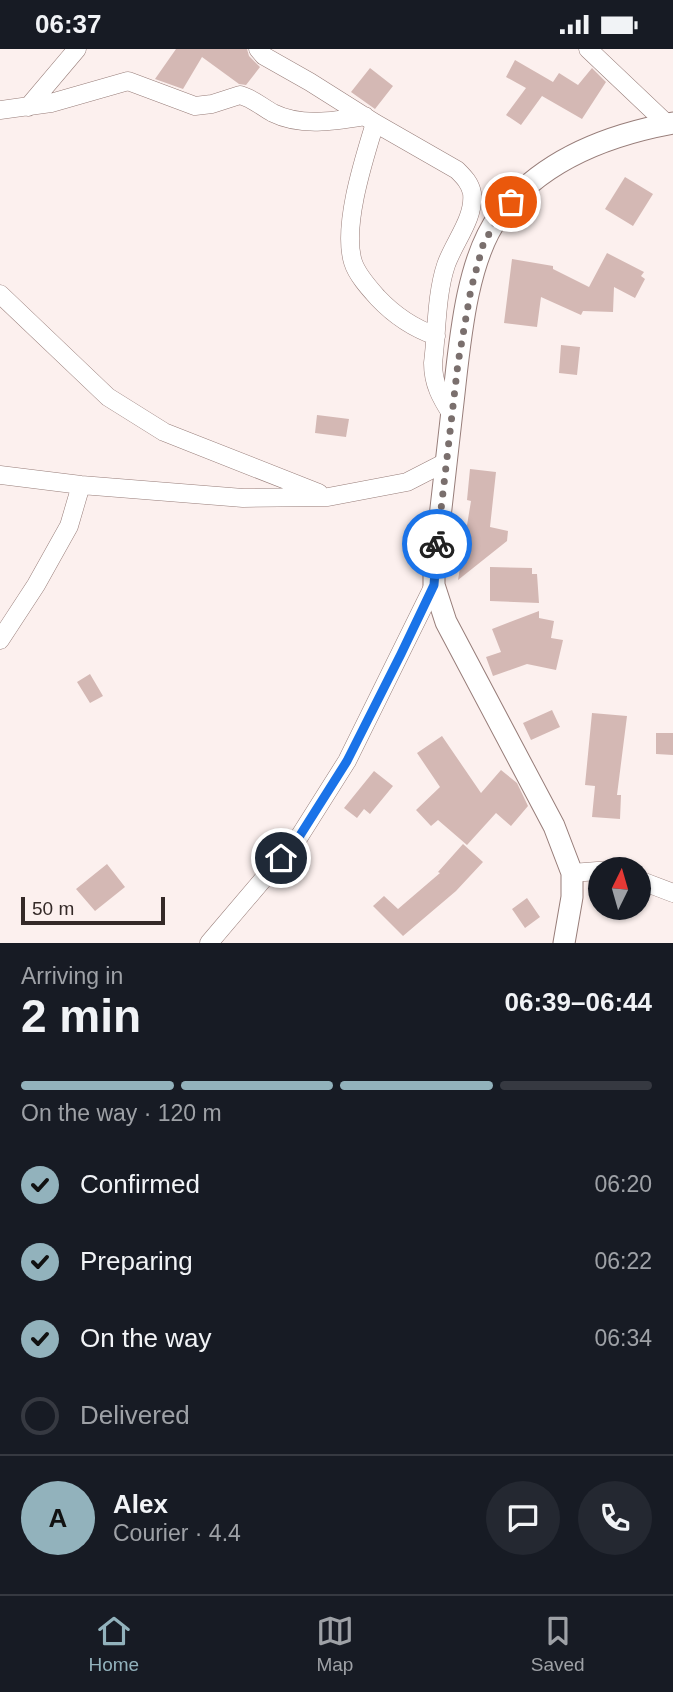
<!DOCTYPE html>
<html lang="en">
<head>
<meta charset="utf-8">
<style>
  body { margin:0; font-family:Helvetica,sans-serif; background:#242831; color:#f1f3f6; height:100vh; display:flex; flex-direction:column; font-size:26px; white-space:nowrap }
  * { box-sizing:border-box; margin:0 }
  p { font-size:23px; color:#9ea1a6 }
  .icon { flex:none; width:38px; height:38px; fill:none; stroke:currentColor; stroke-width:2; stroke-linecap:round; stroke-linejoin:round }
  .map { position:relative; height:894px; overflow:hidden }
  .panel { display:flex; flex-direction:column; background:#171b24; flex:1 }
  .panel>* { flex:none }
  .needle { width:46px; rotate:5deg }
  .tools { position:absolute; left:588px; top:808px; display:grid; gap:14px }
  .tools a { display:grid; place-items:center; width:63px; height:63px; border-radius:50%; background:#171b24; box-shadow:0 2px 5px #0004; font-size:35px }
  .scale { position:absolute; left:21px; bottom:18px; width:144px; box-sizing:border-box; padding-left:7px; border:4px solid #342927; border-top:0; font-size:19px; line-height:24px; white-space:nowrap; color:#342927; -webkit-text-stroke:5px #fcf0ee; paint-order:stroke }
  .pin { position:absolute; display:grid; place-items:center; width:60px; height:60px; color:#fff; margin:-30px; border:4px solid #fff; border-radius:50%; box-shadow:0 2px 7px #0007 }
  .courier { position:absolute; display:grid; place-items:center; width:70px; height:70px; margin:-35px; border:5px solid #1a73e8; border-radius:50%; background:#fff; color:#222; box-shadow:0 2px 9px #0007 }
  .headline em { font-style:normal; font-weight:700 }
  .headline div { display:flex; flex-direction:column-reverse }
  .headline { display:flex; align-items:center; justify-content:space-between; height:119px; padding:0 21px }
  h1 { font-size:46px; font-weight:700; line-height:52px }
  .bar { display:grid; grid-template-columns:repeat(4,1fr); gap:10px 7px; align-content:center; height:84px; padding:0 21px }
  .bar i { height:9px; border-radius:5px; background:#363941 }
  .bar .selected { background:#92b2bc }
  .bar p { grid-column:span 4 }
  .line { display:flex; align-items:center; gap:18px; padding:0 21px; border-top:2px solid #363941 }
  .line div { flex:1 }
  .round { display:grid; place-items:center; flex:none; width:74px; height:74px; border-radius:37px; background:#242831 }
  ol { padding:0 21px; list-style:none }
  li { display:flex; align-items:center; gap:21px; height:77px }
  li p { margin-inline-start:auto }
  li .icon { padding:7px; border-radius:50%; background:#92b2bc; color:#111; stroke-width:4 }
  li:last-child { color:#9ea1a6 }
  li i { width:38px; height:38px; border:4px solid #363941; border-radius:50% }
  .status { display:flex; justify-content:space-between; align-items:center; height:49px; padding:0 35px; background:#171b24; direction:ltr }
  .status svg { height:19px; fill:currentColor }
  .tabs { display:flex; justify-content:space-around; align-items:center; height:98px; border-top:2px solid #363941; background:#171b24; font-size:19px; color:#9ea1a6 }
  .tabs a { display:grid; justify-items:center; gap:4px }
  .tabs .selected { color:#92b2bc }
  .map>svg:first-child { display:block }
  .building { fill:#d4b8b4 }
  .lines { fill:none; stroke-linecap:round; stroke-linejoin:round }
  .minor-casing { stroke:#977d79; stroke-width:19 }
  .tertiary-casing { stroke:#977d79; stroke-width:23 }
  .minor { stroke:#fff; stroke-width:18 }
  .tertiary { stroke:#fff; stroke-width:21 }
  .done { stroke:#7a6f6d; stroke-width:7; stroke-dasharray:0 12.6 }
  .route { stroke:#1a73e8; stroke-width:9 }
</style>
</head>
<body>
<div class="status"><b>06:37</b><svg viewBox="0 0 49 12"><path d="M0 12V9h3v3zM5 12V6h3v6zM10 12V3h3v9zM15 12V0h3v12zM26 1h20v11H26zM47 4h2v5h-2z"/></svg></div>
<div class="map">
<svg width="673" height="894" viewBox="0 0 673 894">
  <rect width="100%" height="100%" fill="#fcf0ee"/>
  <path class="building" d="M176,0H247L249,7L260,18L246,36L239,35L202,8L183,40L155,30Z
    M515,11L553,33L559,24L578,36L592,19L606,33L582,70L542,47L521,76L506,66L526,39L506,28Z
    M370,19L393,37L375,60L351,43Z
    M625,128L653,145L633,177L605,160Z
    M607,204L644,223L641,227L645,230L635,249L614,238L613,263L583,262L581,266L541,248L537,278L504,274L512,210L553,217V220L589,238Z
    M561,296L580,298L577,326L559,324Z
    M317,366L349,370L346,388L315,384Z
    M470,420L496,423L490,478L508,482L507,492L458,531L471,452L467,451Z
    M490,518L532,519V525H537L539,554L490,552Z
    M539,562V569L554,572L551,589L563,591L556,621L527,615L493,627L486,608L501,603L492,580Z
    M90,625L103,647L90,654L77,633Z
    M552,661L560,678L531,691L523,674Z
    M592,664L627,667L617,746H621L620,770L592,768L595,737L585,736Z
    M656,684H673V706L656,705Z
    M442,687L481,744L501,721L517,734L528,757L511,777L496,764L467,796L438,771L431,777L416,761L440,738L417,704Z
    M374,722L393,737L370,765L364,760L357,769L344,759Z
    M463,795L483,813L456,842L403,887L373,857L384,847L398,860L440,824L438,823Z
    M107,815L125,838L95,862L76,840Z
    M527,849L540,868L525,879L512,860Z"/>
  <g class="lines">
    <defs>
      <path id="minor" d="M258,0L264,7L310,33L375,74L457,121C464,128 470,134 472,144C475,169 454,193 446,216C436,246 437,283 433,314C433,335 441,349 452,366
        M588,0L667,75
        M28,58L77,0
        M0,61L51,54L128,32L195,57L212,55L240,46C252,49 262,58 273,64C301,78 335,72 365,67
        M375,74C364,110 342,177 353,213C357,226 369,239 378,249C395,267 413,279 436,287
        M0,245L108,348L164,383L319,444
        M0,426L81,436L243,449L328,448L407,433L446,413
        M0,591L36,536L69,477L81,436
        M572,824L610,821
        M639,831L673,844
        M209,894L299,788L347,712L434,536"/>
      <path id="tertiary" d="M564,894L572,848V824L554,777L446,573L434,536V521C440,468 446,415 452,362C459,305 464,214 499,167C540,112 607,86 673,74"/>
    </defs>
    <use href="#minor" class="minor-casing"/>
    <use href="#tertiary" class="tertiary-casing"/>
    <use href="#minor" class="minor"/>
    <use href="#tertiary" class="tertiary"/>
  </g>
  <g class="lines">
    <path class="done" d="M437,495L458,314L471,240L483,196L498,168L511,153"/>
    <path class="route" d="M281,809L299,788L347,712L401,605L434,536L437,495"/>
  </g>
</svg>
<div class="tools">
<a><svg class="needle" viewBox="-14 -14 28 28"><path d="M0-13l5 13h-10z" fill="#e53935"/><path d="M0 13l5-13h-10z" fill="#9ea1a6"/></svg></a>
</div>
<div class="scale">50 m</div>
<div class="pin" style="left:511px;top:153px;background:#ea580c"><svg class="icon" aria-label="bag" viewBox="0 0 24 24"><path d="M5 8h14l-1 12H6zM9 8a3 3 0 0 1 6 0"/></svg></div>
<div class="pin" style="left:281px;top:809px;background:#1f2937"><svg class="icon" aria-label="home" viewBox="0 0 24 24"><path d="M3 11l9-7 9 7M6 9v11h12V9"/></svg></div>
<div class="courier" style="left:437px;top:495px"><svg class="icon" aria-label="bike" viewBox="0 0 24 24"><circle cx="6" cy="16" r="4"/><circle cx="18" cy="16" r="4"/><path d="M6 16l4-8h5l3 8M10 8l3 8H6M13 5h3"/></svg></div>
</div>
<section class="panel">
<div class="headline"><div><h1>2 min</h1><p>Arriving in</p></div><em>06:39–06:44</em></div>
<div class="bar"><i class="selected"></i><i class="selected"></i><i class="selected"></i><i></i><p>On the way · 120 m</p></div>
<ol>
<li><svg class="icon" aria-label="check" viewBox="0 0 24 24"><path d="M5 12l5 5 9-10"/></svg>Confirmed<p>06:20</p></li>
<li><svg class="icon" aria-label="check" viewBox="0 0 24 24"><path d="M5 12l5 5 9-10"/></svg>Preparing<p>06:22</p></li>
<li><svg class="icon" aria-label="check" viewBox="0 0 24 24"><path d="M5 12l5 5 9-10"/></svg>On the way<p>06:34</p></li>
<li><i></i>Delivered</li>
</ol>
<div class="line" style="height:126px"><b class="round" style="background:#92b2bc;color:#111">A</b><div><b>Alex</b><p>Courier · 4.4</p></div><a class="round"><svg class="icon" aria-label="chat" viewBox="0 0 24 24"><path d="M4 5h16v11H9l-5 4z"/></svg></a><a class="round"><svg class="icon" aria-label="phone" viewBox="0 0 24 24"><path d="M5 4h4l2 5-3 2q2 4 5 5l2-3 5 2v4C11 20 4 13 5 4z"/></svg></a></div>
</section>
<nav class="tabs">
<a class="selected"><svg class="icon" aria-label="home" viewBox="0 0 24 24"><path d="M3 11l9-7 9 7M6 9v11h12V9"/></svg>Home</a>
<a><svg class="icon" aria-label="map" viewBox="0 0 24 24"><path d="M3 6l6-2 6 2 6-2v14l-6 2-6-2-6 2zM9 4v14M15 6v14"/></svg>Map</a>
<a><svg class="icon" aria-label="saved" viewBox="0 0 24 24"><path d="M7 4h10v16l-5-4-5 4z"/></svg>Saved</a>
</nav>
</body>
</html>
